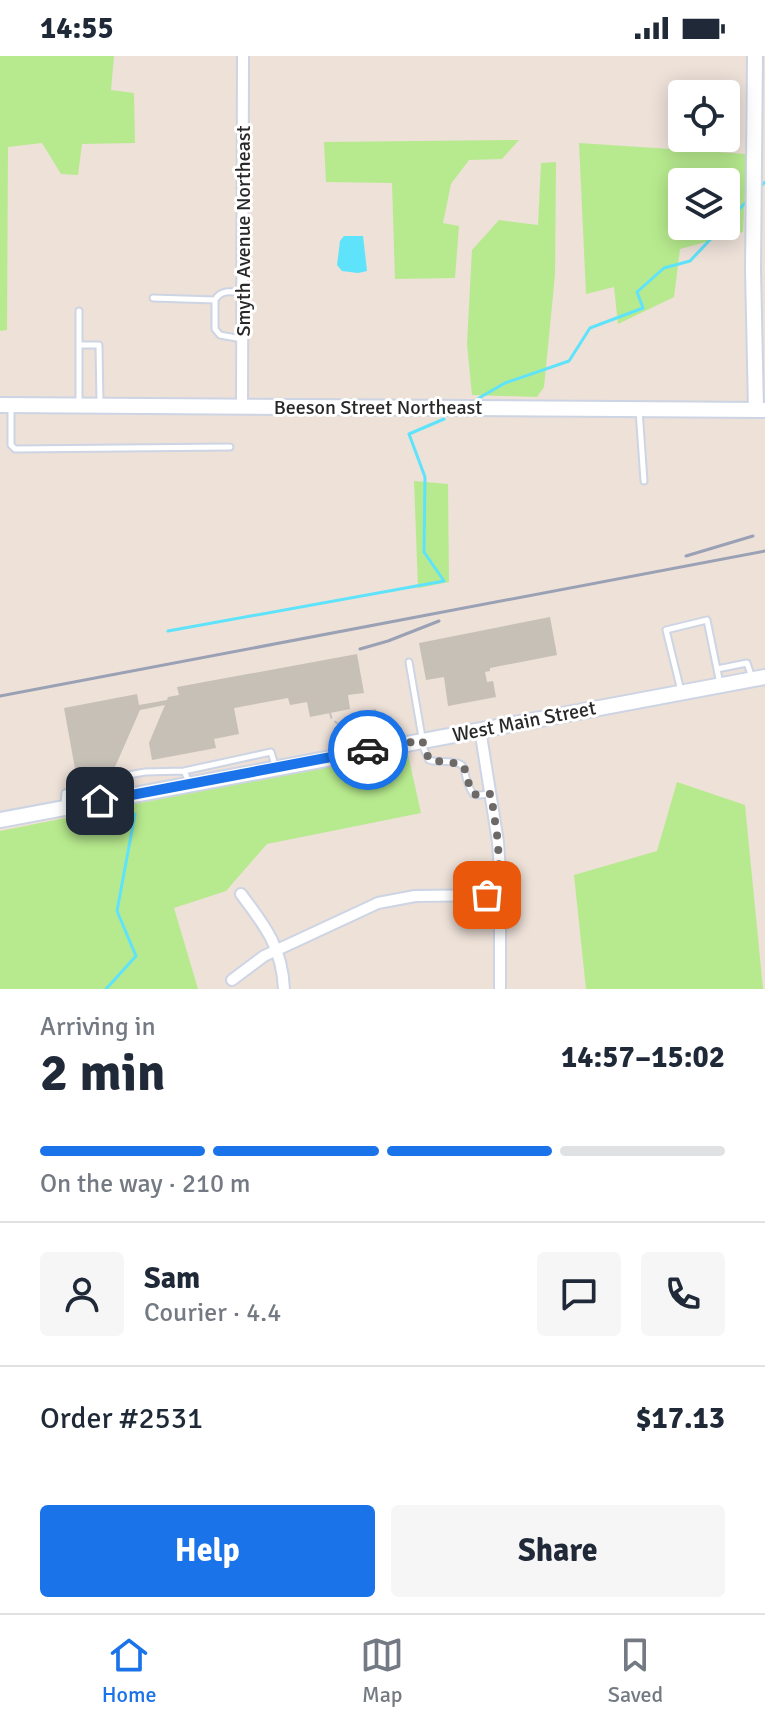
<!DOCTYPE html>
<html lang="en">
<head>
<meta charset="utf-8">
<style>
  body { margin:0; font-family:Signika,sans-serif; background:#f6f6f7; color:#1f2937; height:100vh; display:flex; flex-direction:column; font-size:30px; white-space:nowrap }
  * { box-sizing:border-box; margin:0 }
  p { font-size:26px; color:#747a83 }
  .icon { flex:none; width:44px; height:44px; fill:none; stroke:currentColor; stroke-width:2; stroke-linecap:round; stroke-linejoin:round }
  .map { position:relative; height:933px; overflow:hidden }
  .panel { display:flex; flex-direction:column; background:#fff; flex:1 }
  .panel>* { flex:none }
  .buttons { position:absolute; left:668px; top:24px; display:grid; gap:16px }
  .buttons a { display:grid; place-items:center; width:72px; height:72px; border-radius:8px; background:#fff; box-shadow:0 4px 20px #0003; font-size:40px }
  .pin { position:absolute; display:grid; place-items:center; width:68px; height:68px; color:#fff; margin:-34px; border-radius:16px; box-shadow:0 4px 12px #0006 }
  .courier { position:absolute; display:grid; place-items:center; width:80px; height:80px; margin:-40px; border:6px solid #1a73e8; border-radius:50%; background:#fff; color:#222; box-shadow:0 2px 10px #0007 }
  .head em { font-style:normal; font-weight:800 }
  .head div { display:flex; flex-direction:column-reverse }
  .head { display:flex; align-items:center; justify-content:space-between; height:136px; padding:0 40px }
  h1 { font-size:52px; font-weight:800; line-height:60px }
  .bar { display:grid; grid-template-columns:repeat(4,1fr); gap:12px 8px; align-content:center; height:96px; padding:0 40px }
  .bar i { height:10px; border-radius:6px; background:#e0e1e3 }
  .bar .active { background:#1a73e8 }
  .bar p { grid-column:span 4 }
  .line { display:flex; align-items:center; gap:20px; padding:0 40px; border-top:2px solid #e0e1e3 }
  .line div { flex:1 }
  .round { display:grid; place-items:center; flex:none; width:84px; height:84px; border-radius:8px; background:#f6f6f7 }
  .button { display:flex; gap:16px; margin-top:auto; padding:16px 40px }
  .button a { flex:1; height:92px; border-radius:8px; background:#1a73e8; color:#fff; font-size:32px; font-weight:800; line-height:92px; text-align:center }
  .button a+a { background:#f6f6f7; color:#1f2937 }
  .status { display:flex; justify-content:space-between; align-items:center; height:56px; padding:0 40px; background:#fff; direction:ltr }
  .status svg { height:22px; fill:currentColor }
  .dock { display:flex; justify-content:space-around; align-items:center; height:112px; border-top:2px solid #e0e1e3; background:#fff; font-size:22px; color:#747a83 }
  .dock a { display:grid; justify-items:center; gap:4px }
  .dock .active { color:#1a73e8 }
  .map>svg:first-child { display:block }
  .green { fill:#b7ea8e; fill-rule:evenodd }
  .water { fill:#5ee3fb }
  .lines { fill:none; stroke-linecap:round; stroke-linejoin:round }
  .stream { stroke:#5ee3fb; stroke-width:3 }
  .building { fill:#c6c0b7 }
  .lane-casing { stroke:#cdd4e3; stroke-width:9 }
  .street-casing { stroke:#cdd4e3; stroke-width:14 }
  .secondary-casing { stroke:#cdd4e3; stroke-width:18 }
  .path { stroke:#c3c3c3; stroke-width:2; stroke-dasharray:6 4; stroke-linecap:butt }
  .lane { stroke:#fff; stroke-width:5 }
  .street { stroke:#fff; stroke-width:10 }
  .secondary { stroke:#fff; stroke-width:14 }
  .rail { stroke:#9aa1b5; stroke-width:3 }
  .done { stroke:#6d6966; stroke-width:8; stroke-dasharray:0 14.4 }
  .route { stroke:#1a73e8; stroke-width:10 }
  .labels { text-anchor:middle; stroke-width:6; stroke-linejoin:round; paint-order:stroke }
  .street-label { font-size:20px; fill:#282828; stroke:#fff }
</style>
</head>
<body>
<div class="status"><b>14:55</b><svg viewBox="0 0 49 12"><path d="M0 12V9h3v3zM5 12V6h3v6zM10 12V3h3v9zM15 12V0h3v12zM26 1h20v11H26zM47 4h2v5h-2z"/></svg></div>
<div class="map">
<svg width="765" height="933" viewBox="0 0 765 933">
  <rect width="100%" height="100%" fill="#ede1d8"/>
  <path class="green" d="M0,0H114L111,34L134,37L135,87L82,88L78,119L61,118L42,87L8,91L7,274L0,275Z
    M519,84L502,103L469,104L451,128L443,167L459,170L455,222L395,223L392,127L326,126L324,86Z
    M579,87L747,98L743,176L680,193L674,241L618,268L614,231L586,238ZM682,126H726V170H682Z
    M556,106L555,219L544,331L537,341L472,339L467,288L472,194L499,164L538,169L541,107Z
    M414,425L448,428L449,526L418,532Z
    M407,694L421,757L267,788L226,835L174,852L198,933H0V775Z
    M677,726L745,749L763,933H586L574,819L657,795Z"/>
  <path class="water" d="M344,180H363L367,215L358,217L342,215L337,209L340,185Z"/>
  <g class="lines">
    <path class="stream" d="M761,130L765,126
      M726,167L747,145
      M479,342L505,327L569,305L590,272L643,252L637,236L664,212L690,205L723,170
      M168,575L444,525L424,496L425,421L409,378L444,363
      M106,933L136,900L117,855L135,758"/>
  </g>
  <path class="building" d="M550,561L557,599L490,612V615L485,616L487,626L493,625L496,641L448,650L444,621L426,624L419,587Z
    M357,598L364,637L348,639L350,653L310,661L307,646L290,649L288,642L234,652L239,678L214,683L216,692L152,704L149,687L165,649L140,654L115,711L76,718L64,652L137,638L139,649L167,644L168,641L179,639L177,631Z"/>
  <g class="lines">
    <defs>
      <path id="lane" d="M241,237C231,235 220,234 215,244V273L220,279L242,283
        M153,242L215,244
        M79,255V348
        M79,289H99L100,348
        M11,350V389L15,393L230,391
        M639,354L644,425
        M409,606L424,693L429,704L433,705C478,706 456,710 473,738L479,739L490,738
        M717,613L747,607L752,622
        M681,635L666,574L707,564L720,628
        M184,715L271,696L275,709
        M64,751L65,737L106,723L145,716L184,715L190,728"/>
      <path id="street" d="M242,350L243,0
        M480,673L498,786L500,815V933
        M241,838C265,870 282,891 284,933
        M232,924L264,900L378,847L415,840L500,839"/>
      <path id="secondary" d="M755,0L753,214L756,354
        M0,349L765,354
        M0,764L765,621"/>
    </defs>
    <use href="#lane" class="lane-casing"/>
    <use href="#street" class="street-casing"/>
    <use href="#secondary" class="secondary-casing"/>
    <path class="path" d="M330,657L332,664L339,668L358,656L380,654"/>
    <use href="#lane" class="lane"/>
    <use href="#street" class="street"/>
    <use href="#secondary" class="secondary"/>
    <path class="rail" d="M686,500L753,480
      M360,593L388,585L439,565
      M0,640L765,495"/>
  </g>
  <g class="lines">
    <path class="done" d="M368,694L422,684L429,704L462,708C468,717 467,728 473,738L479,739L491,738L498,786L500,839H487"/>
    <path class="route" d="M100,745L368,694"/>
  </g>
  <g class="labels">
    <g class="street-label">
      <text transform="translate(243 175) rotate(-90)" y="7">Smyth Avenue Northeast</text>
      <text x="378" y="358">Beeson Street Northeast</text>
      <text transform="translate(524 665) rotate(-11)" y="7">West Main Street</text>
    </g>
  </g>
</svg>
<div class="buttons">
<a><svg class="icon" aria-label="locate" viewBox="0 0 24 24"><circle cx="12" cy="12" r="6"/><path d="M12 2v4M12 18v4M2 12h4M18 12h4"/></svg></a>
<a><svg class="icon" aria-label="layers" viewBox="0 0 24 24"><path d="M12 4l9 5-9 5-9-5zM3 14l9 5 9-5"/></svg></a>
</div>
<div class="pin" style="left:487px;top:839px;background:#ea580c"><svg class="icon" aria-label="bag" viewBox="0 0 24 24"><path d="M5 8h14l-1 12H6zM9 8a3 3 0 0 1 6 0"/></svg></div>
<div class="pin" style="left:100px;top:745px;background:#1f2937"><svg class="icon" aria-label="home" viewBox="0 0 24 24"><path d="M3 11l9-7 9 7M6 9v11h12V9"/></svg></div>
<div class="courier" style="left:368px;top:694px"><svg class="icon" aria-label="car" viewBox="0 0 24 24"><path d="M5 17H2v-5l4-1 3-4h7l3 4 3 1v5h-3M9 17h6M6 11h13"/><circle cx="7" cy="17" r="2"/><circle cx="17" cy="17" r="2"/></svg></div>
</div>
<section class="panel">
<div class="head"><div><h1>2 min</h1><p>Arriving in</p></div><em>14:57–15:02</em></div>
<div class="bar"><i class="active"></i><i class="active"></i><i class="active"></i><i></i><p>On the way · 210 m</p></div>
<div class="line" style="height:144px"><a class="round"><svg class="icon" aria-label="person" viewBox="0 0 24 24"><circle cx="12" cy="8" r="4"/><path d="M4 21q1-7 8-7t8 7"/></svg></a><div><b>Sam</b><p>Courier · 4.4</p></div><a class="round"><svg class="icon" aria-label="chat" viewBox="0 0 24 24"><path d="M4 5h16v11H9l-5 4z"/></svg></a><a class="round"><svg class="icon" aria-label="phone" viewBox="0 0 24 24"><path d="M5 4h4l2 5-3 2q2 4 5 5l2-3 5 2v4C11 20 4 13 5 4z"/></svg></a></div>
<div class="line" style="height:104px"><div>Order #2531</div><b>$17.13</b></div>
<div class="button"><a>Help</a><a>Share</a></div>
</section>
<nav class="dock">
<a class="active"><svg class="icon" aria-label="home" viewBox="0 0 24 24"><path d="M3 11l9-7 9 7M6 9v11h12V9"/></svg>Home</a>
<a><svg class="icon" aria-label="map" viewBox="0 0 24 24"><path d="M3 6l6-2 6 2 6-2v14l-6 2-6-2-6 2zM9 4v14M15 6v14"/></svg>Map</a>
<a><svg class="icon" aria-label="saved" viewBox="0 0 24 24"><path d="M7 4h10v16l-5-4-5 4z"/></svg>Saved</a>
</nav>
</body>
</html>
